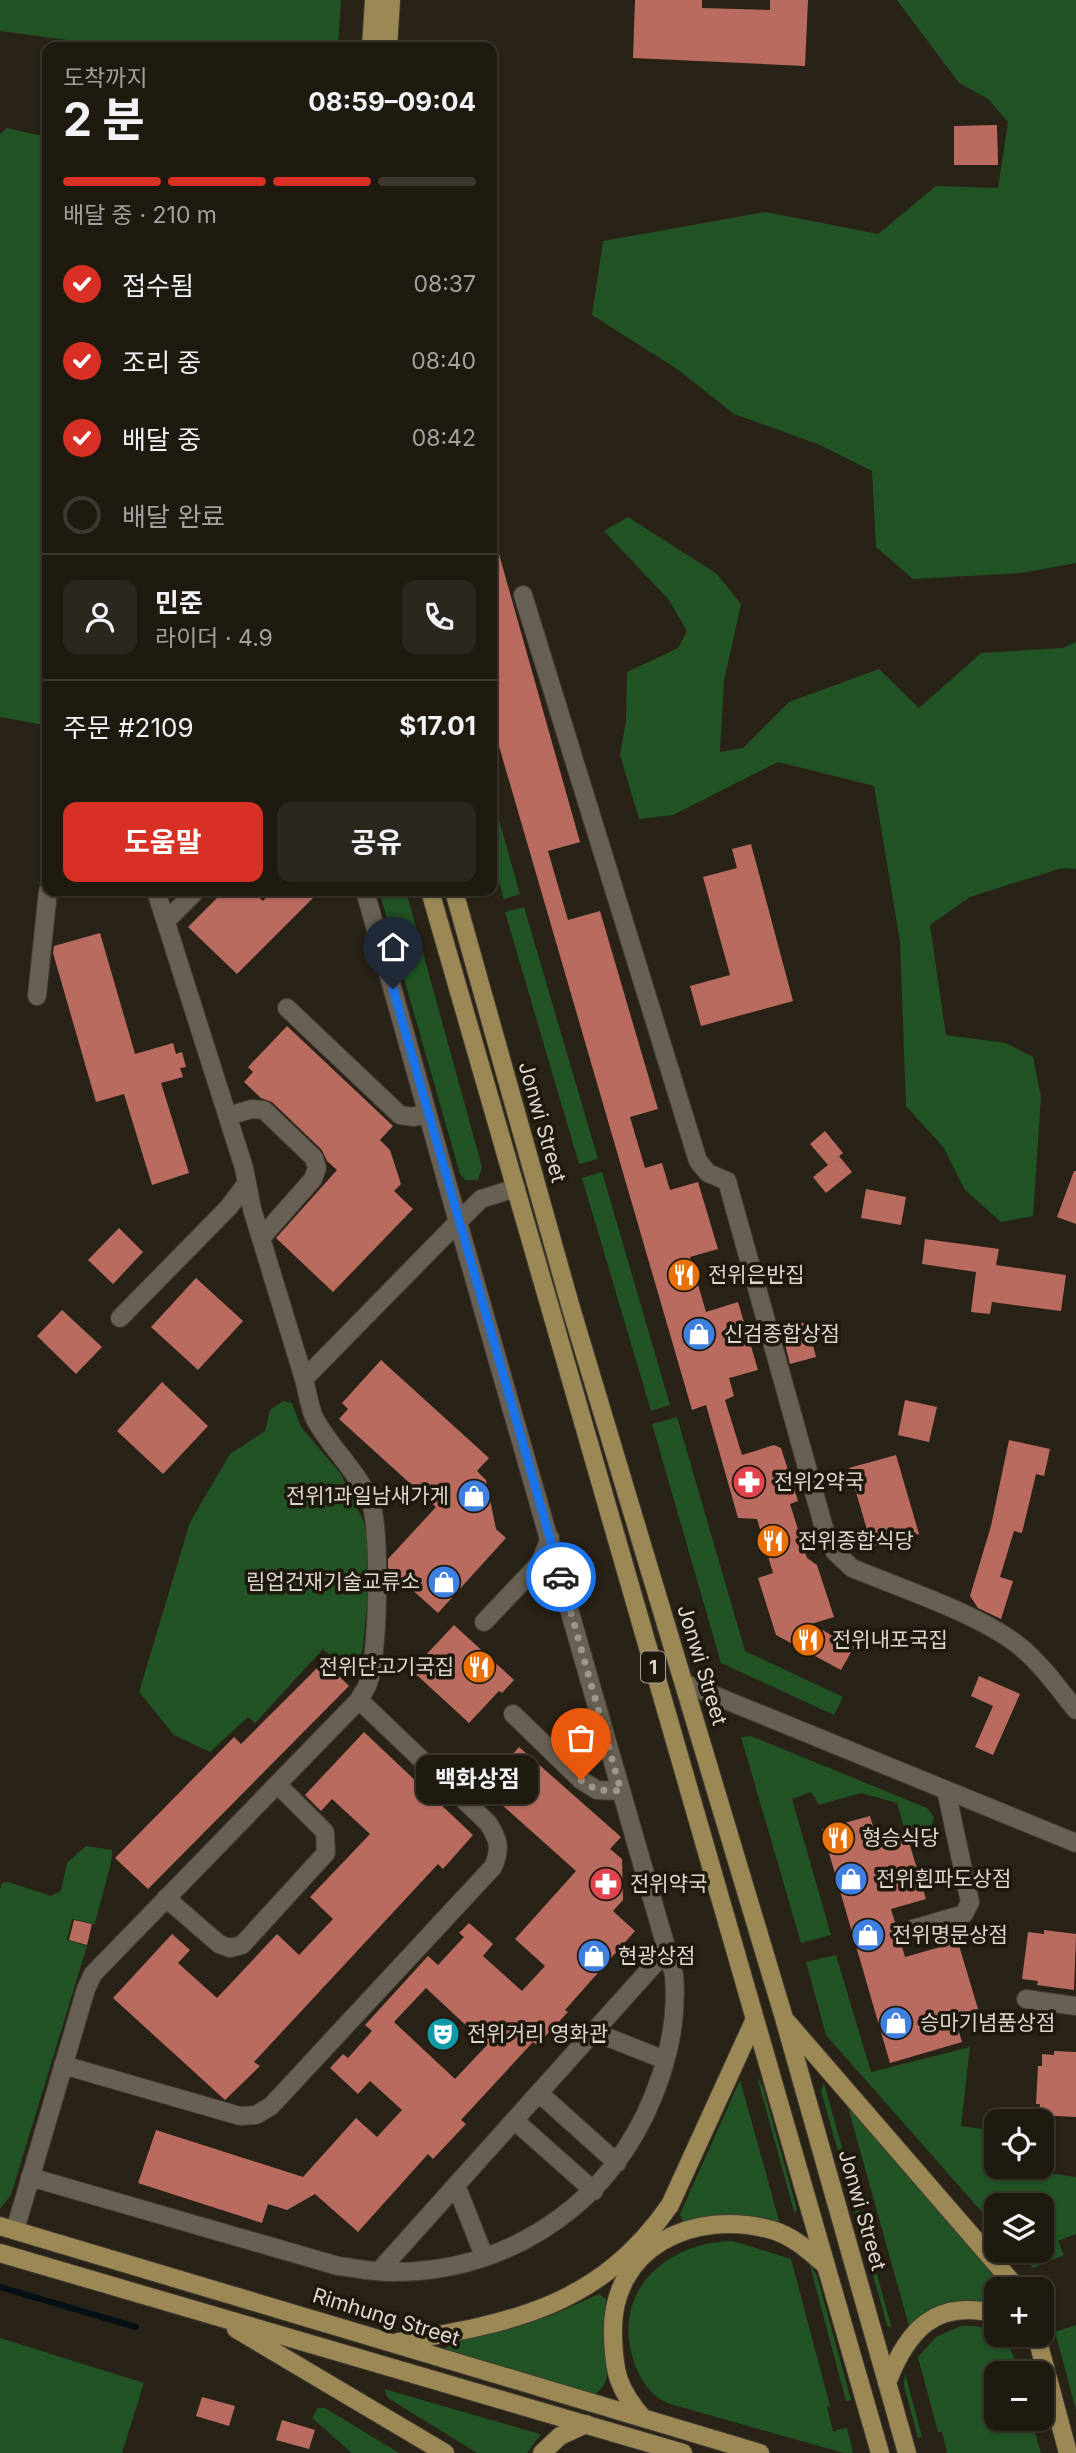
<!DOCTYPE html>
<html lang="ko">
<head>
<meta charset="utf-8">
<style>
  body { margin:0; font-family:Inter,"Noto Sans KR",sans-serif; background:#2c271e; color:#f1f3f6; height:100vh; display:flex; flex-direction:column; font-size:26px; white-space:nowrap }
  * { box-sizing:border-box; margin:0 }
  p { font-size:23px; color:#a1a19f }
  .icon { flex:none; width:38px; height:38px; fill:none; stroke:currentColor; stroke-width:2; stroke-linecap:round; stroke-linejoin:round }
  .map { position:relative; flex:1; overflow:hidden }
  .panel { position:absolute; left:42px; top:42px; width:455px; height:854px; display:flex; flex-direction:column; background:#1f1a10; border-radius:14px; box-shadow:0 2px 5px #0004,0 0 0 2px #3c3830 }
  .panel>* { flex:none }
  .tools { position:absolute; left:984px; top:2109px; display:grid; gap:14px }
  .tools a { display:grid; place-items:center; width:70px; height:70px; border-radius:14px; background:#1f1a10; box-shadow:0 2px 5px #0004,0 0 0 2px #3c3830; font-size:35px }
  .pin { position:absolute; display:grid; place-items:center; width:60px; height:60px; color:#fff; margin:-72px -30px; border-radius:50% 50% 50% 0; rotate:-45deg; box-shadow:0 0 7px #0007 }
  .pin .icon { rotate:45deg }
  .courier { position:absolute; display:grid; place-items:center; width:70px; height:70px; margin:-35px; border:5px solid #1a73e8; border-radius:50%; background:#fff; color:#222; box-shadow:0 2px 9px #0007 }
  .bubble { position:absolute; height:49px; border-radius:14px; background:#1f1a10; box-shadow:0 2px 5px #0004,0 0 0 2px #3c3830; font-size:23px; font-weight:700; line-height:49px; text-align:center }
  .summary em { font-style:normal; font-weight:700 }
  .summary div { display:flex; flex-direction:column-reverse }
  .summary { display:flex; align-items:center; justify-content:space-between; height:119px; padding:0 21px }
  h1 { font-size:46px; font-weight:700; line-height:52px }
  .bar { display:grid; grid-template-columns:repeat(4,1fr); gap:10px 7px; align-content:center; height:84px; padding:0 21px }
  .bar i { height:9px; border-radius:5px; background:#3c3830 }
  .bar .current { background:#d93025 }
  .bar p { grid-column:span 4 }
  .line { display:flex; align-items:center; gap:18px; padding:0 21px; border-top:2px solid #3c3830 }
  .line div { flex:1 }
  .round { display:grid; place-items:center; flex:none; width:74px; height:74px; border-radius:14px; background:#2c271e }
  ol { padding:0 21px; list-style:none }
  li { display:flex; align-items:center; gap:21px; height:77px }
  li p { margin-inline-start:auto }
  li .icon { padding:7px; border-radius:50%; background:#d93025; color:#fff; stroke-width:4 }
  li:last-child { color:#a1a19f }
  li i { width:38px; height:38px; border:4px solid #3c3830; border-radius:50% }
  .cta { display:flex; gap:14px; margin-top:auto; padding:14px 21px }
  .cta a { flex:1; height:80px; border-radius:14px; background:#d93025; color:#fff; font-size:28px; font-weight:700; line-height:80px; text-align:center }
  .cta a+a { background:#2c271e; color:#f1f3f6 }
  .map>svg:first-child { display:block }
  .green { fill:#215325 }
  .lines { fill:none; stroke-linecap:round; stroke-linejoin:round }
  .stream { stroke:#051015; stroke-width:6 }
  .building { fill:#ba6b60; fill-rule:evenodd }
  .minor-casing { stroke:#423c34; stroke-width:20 }
  .tertiary-casing { stroke:#423c34; stroke-width:20 }
  .primary-casing { stroke:#423c34; stroke-width:20 }
  .minor { stroke:#686053; stroke-width:18 }
  .tertiary { stroke:#686053; stroke-width:18 }
  .primary { stroke:#9c8855; stroke-width:18 }
  .done { stroke:#9d988f; stroke-width:7; stroke-dasharray:0 12.6 }
  .route { stroke:#1a73e8; stroke-width:9 }
  .labels { text-anchor:middle; stroke-width:7; stroke-linejoin:round; paint-order:stroke }
  .shield { fill:#1f190d; stroke:#a39f96; stroke-width:2 }
  .shield-label { font-size:19px; font-weight:bold; fill:#dcd8d0 }
  .street-label { font-size:21px; fill:#dcd8d0; stroke:#1f190d }
  .poi-label { font-size:21px; fill:#dcd8d0; stroke:#1f190d; text-anchor:start }
</style>
</head>
<body>
<div class="map">
<svg width="1076" height="2453" viewBox="0 0 1076 2453">
  <rect width="100%" height="100%" fill="#292216"/>
  <path class="green" d="M0,0H341L338,47H119L0,31Z
    M897,0H1076V563L1021,573L913,579L876,547L872,471L820,445L734,414L677,369L592,315L603,241L766,212L878,234L936,186L998,188L1008,122L988,99L959,83Z
    M7,128L47,137V689L44,725L0,717V134Z
    M628,517L717,574L741,604L724,681L720,752L743,748L789,702L879,669L919,708L981,653L1063,648L1076,642V869L1062,868L970,897L930,925L946,1035L1006,1043L1033,1057L1041,1097L1033,1216L1001,1222L965,1190L944,1148L906,1106L900,942L874,786L778,762L673,815L639,819L620,755L626,721L627,672L678,648L687,631L669,600L604,531Z
    M492,795L520,894L504,899L492,858Z
    M379,891H406L482,1167L478,1180H465L460,1174Z
    M524,907L598,1159L579,1164L505,912Z
    M602,1172L670,1405L651,1411L582,1178Z
    M283,1401L292,1403L301,1427L341,1474L364,1522L371,1558L363,1648L360,1657L348,1664L338,1662L323,1649L255,1723L248,1717L210,1752L174,1735L139,1692L190,1522L230,1454L265,1431L270,1410Z
    M677,1417L745,1651L843,1697L834,1715L721,1663L652,1424Z
    M751,1736L927,1808L934,1817C931,1832 923,1838 908,1841L897,1803L861,1793L819,1805L811,1792L792,1799L831,1935L801,1943L741,1737Z
    M86,1846L112,1850C114,1859 98,1909 95,1924L72,1919L67,1940L87,1946L11,2195L0,2209V1889L2,1883L8,1882L51,1896L61,1891L67,1863Z
    M836,1955L871,2072L970,2047L961,2126L996,2131V2166L1032,2167L1033,2171L1076,2177V2234L1058,2241L1064,2255L1033,2268L1016,2251L1041,2250V2205H996V2228L826,2035L806,1962Z
    M757,2077L763,2087L797,2209L795,2215Z
    M740,2080L780,2224L725,2215L683,2222L680,2214Z
    M824,2083L892,2329L887,2325L821,2091Z
    M846,2100L1008,2289H996V2305C957,2293 940,2303 909,2326Z
    M733,2241L791,2259L830,2406L827,2407L833,2431L847,2428L853,2453H844L670,2404C653,2398 642,2383 635,2365C609,2294 664,2242 733,2241Z
    M809,2262L817,2276L851,2400L846,2401Z
    M599,2294L606,2299C605,2310 603,2321 603,2332C603,2352 617,2383 594,2394L444,2350L450,2343L550,2316Z
    M1076,2325V2410L1055,2332Z
    M961,2326C997,2324 1010,2339 1019,2373H996V2418L1031,2419L1041,2453H947L942,2432H938L918,2357L936,2337Z
    M0,2338L144,2383L122,2453H0Z
    M905,2373L922,2437L918,2438L904,2386Z
    M384,2389L540,2434H541L527,2453H477L388,2398Z
    M318,2408H325L399,2453H352L312,2418Z"/>
  <g class="lines">
    <path class="stream" d="M0,2287L136,2327"/>
  </g>
  <path class="building" d="M635,0H702V8L770,10V0H808L805,66L633,58Z
    M997,125L998,165H954V126Z
    M497,547L580,842L548,851L568,920L600,911L658,1109L630,1117L645,1168L662,1163L670,1190L698,1182L718,1249L690,1257L706,1312L738,1302L758,1370L729,1378L734,1396L725,1400L742,1455L774,1445L781,1448L798,1501L790,1504L807,1558L817,1565L834,1617L811,1624L854,1647L841,1670L776,1635L758,1578L773,1573L757,1519L738,1518L706,1405L692,1410L492,722V548Z
    M751,844L793,1001L701,1026L690,986L730,975L703,877L737,868L732,849Z
    M224,891H252L263,901L272,891H320L237,974L188,927Z
    M100,933L135,1054L173,1043L176,1054L182,1052L186,1067L180,1068L183,1077L161,1083L189,1173L152,1185L124,1094L96,1102L53,953L54,946Z
    M287,1026L393,1126L380,1140L390,1150L401,1184L394,1191L413,1209L333,1292L276,1238L337,1170L327,1161L322,1150L272,1102L261,1098L244,1082L253,1072L248,1067Z
    M825,1131L843,1153L828,1165L810,1144Z
    M839,1156L852,1172L826,1193L813,1177Z
    M1074,1171H1076V1224L1057,1217Z
    M866,1189L906,1197L901,1225L861,1218Z
    M119,1228L143,1252L113,1284L88,1260Z
    M925,1239L999,1249L996,1265L1066,1275L1061,1311L992,1302L990,1314L971,1312L976,1272L922,1264Z
    M196,1278L243,1321L198,1370L151,1327Z
    M62,1310L102,1347L76,1374L37,1336Z
    M807,1322L816,1357L790,1364L781,1328Z
    M381,1360L489,1458L477,1471L486,1480L496,1529L506,1538L438,1613L388,1568V1559L436,1507L339,1419L348,1409L342,1403Z
    M162,1382L208,1426L163,1474L117,1431Z
    M905,1400L937,1407L929,1442L898,1435Z
    M1009,1440L1050,1449L1044,1476L1036,1474L1022,1533L1014,1531L1000,1577L1013,1581L1001,1619L978,1608L970,1596L991,1526Z
    M896,1455L919,1534L872,1547L849,1468Z
    M454,1625L514,1680L502,1693L499,1691L469,1723L407,1666L419,1654L423,1658Z
    M324,1661L349,1686L148,1889L115,1858L234,1737L241,1744Z
    M979,1676L1020,1694L993,1755L975,1747L993,1706L971,1696Z
    M364,1732L473,1835L443,1869L438,1864L254,2062L260,2066L225,2100L113,1998L172,1934L190,1950L178,1963L217,1998L277,1934L299,1955L333,1919L310,1897L370,1834L332,1799L321,1811L305,1795Z
    M519,1747L621,1837L610,1849L622,1859L623,1900L613,1911L635,1931L565,2010L568,2012L537,2045L533,2042L461,2120L466,2124L433,2159L428,2154L358,2232L315,2194L287,2210L268,2204L262,2223L138,2183L156,2130L303,2177L356,2118L377,2137L402,2110L370,2081L358,2094L330,2068L343,2054L348,2058L372,2031L365,2025L428,1956L438,1965L464,1937L459,1933L469,1923L493,1944L483,1956L522,1991L545,1966L515,1939L576,1871L483,1788ZM426,1988L487,2045L455,2079L394,2022Z
    M870,1816L877,1840L906,1832L926,1899L891,1909L905,1957L958,1942L978,2009L954,2016L962,2042L890,2063L822,1829Z
    M74,1920L92,1924L87,1945L69,1940Z
    M1044,1930L1076,1934L1074,1990L1037,1985L1038,1981L1022,1979L1028,1932L1044,1934Z
    M1054,2051L1076,2052V2117L1039,2115L1040,2104H1036L1038,2066H1042V2054L1054,2055Z
    M202,2397L235,2406L229,2426L196,2416Z
    M282,2420L315,2430L309,2449L276,2440Z"/>
  <g class="lines">
    <defs>
      <path id="minor" d="M523,595L698,1161L708,1173L727,1181L824,1528L835,1552L852,1568C900,1588 979,1614 1018,1645C1041,1663 1058,1688 1076,1710
        M365,891L458,1222L481,1199L516,1188
        M166,921L196,891
        M37,996L48,891
        M287,1008L400,1115L414,1117L427,1112
        M228,1116L252,1109L264,1110L314,1158L317,1168L313,1179L262,1237
        M120,1318L228,1208L247,1183
        M484,1622L540,1563L550,1538
        M513,1714L581,1780L597,1790L621,1791
        M166,1898L219,1944L230,1948L242,1945L326,1853L325,1832L277,1784
        M913,1929L964,1914L970,1902L946,1790
        M1026,1999L1076,2006
        M594,2032L665,2060
        M63,2065L240,2116L256,2115L271,2106L493,1867C501,1849 499,1840 488,1823L359,1700
        M539,2093L617,2163
        M514,2120L594,2191
        M30,2177L338,2266C355,2268 373,2272 391,2272C501,2273 598,2212 645,2115C666,2071 678,2023 674,1975L458,1222L304,1379L252,1209L244,1168L156,891
        M456,2185L484,2256
        M15,2230L86,1989L93,1974L359,1700C361,1695 365,1691 367,1686C379,1660 381,1526 370,1500C356,1470 332,1449 316,1421C309,1409 308,1393 304,1379
        M380,2270L667,1950"/>
      <path id="tertiary" d="M684,1683L1076,1843"/>
      <path id="primary" d="M371,47L374,0
        M388,47L391,0
        M430,891L880,2453
        M454,891L571,1308L784,2018L907,2453
        M787,2022L1018,2289
        M0,2226L760,2453
        M0,2253L683,2453
        M236,2329L445,2453
        M1036,2334L1068,2453
        M398,2342C513,2323 600,2306 670,2205L754,2021
        M887,2383C907,2331 935,2298 996,2314
        M643,2418C618,2389 614,2373 613,2335C610,2247 694,2208 772,2230C793,2236 809,2251 825,2265
        M542,2453L560,2436L586,2424"/>
    </defs>
    <use href="#minor" class="minor-casing"/>
    <use href="#tertiary" class="tertiary-casing"/>
    <use href="#primary" class="primary-casing"/>
    <use href="#minor" class="minor"/>
    <use href="#tertiary" class="tertiary"/>
    <use href="#primary" class="primary"/>
  </g>
  <g class="lines">
    <path class="done" d="M561,1577L621,1791L597,1790L581,1780"/>
    <path class="route" d="M393,989L561,1577"/>
  </g>
  <defs>
    <symbol id="restaurant-disc" viewBox="-11 -11 22 22"><circle r="9.5" fill="#e8710a" stroke="#1f190d"/><path d="M-5-6h1v4h1v-4h1v4h1v-4h1v5L-1.5 .5V6h-2V.5L-5-1ZM5-6V6H3V1.5H1.5Q1.5-4 5-6Z" fill="#fff"/></symbol>
    <symbol id="shop-disc" viewBox="-11 -11 22 22"><circle r="9.5" fill="#3f7fe0" stroke="#1f190d"/><path d="M-5-2.5h2.3a2.7 3.5 0 0 1 5.4 0H5L5.5 6h-11ZM-1.5-2.5h3a1.5 2.3 0 0 0-3 0Z" fill="#fff"/></symbol>
    <symbol id="pharmacy-disc" viewBox="-11 -11 22 22"><circle r="9.5" fill="#e0444e" stroke="#1f190d"/><path d="M-2-6h4v4h4v4h-4v4h-4v-4h-4v-4h4Z" fill="#fff"/></symbol>
    <symbol id="theatre-disc" viewBox="-11 -11 22 22"><circle r="9.5" fill="#0f9aa8" stroke="#1f190d"/><path d="M-5-5.5Q0-4 5-5.5V0Q5 5 0 6Q-5 5-5 0ZM-3.3-2.5H-1v1.5H-3.3ZM1-2.5H3.3v1.5H1ZM-2.8 1Q0 5.5 2.8 1Z" fill="#fff"/></symbol>
  </defs>
  <g fill-rule="evenodd">
    <use href="#restaurant-disc" x="665" y="1256" width="38" height="38"/>
    <use href="#shop-disc" x="680" y="1315" width="38" height="38"/>
    <use href="#pharmacy-disc" x="730" y="1463" width="38" height="38"/>
    <use href="#shop-disc" x="455" y="1477" width="38" height="38"/>
    <use href="#restaurant-disc" x="754" y="1522" width="38" height="38"/>
    <use href="#shop-disc" x="425" y="1563" width="38" height="38"/>
    <use href="#restaurant-disc" x="789" y="1621" width="38" height="38"/>
    <use href="#restaurant-disc" x="460" y="1648" width="38" height="38"/>
    <use href="#restaurant-disc" x="819" y="1819" width="38" height="38"/>
    <use href="#shop-disc" x="832" y="1860" width="38" height="38"/>
    <use href="#pharmacy-disc" x="587" y="1865" width="38" height="38"/>
    <use href="#shop-disc" x="849" y="1916" width="38" height="38"/>
    <use href="#shop-disc" x="575" y="1937" width="38" height="38"/>
    <use href="#shop-disc" x="877" y="2004" width="38" height="38"/>
    <use href="#theatre-disc" x="424" y="2015" width="38" height="38"/>
  </g>
  <g class="labels">
    <rect class="shield" x="641" y="1651.5" width="24" height="31" rx="5"/>
    <g class="shield-label">
      <text x="653" y="1674">1</text>
    </g>
    <g class="street-label">
      <text transform="translate(542 1122) rotate(74)" y="7">Jonwi Street</text>
      <text transform="translate(702 1665) rotate(73)" y="7">Jonwi Street</text>
      <text transform="translate(862 2210) rotate(74)" y="7">Jonwi Street</text>
      <text transform="translate(386 2317) rotate(17)" y="7">Rimhung Street</text>
    </g>
    <g class="poi-label">
      <text x="708" y="1282">전위은반집</text>
      <text x="724" y="1341">신검종합상점</text>
      <text x="774" y="1489">전위2약국</text>
      <text x="449" y="1503" text-anchor="end">전위1과일남새가게</text>
      <text x="798" y="1548">전위종합식당</text>
      <text x="420" y="1589" text-anchor="end">림업건재기술교류소</text>
      <text x="832" y="1647">전위내포국집</text>
      <text x="454" y="1674" text-anchor="end">전위단고기국집</text>
      <text x="862" y="1845">형승식당</text>
      <text x="876" y="1886">전위흰파도상점</text>
      <text x="630" y="1891">전위약국</text>
      <text x="892" y="1942">전위명문상점</text>
      <text x="618" y="1963">현광상점</text>
      <text x="920" y="2030">승마기념품상점</text>
      <text x="467" y="2041">전위거리 영화관</text>
    </g>
  </g>
</svg>
<div class="tools">
<a><svg class="icon" aria-label="locate" viewBox="0 0 24 24"><circle cx="12" cy="12" r="6"/><path d="M12 2v4M12 18v4M2 12h4M18 12h4"/></svg></a>
<a><svg class="icon" aria-label="layers" viewBox="0 0 24 24"><path d="M12 4l9 5-9 5-9-5zM3 14l9 5 9-5"/></svg></a>
<a>+</a>
<a>−</a>
</div>
<div class="pin" style="left:581px;top:1780px;background:#ea580c"><svg class="icon" aria-label="bag" viewBox="0 0 24 24"><path d="M5 8h14l-1 12H6zM9 8a3 3 0 0 1 6 0"/></svg></div>
<div class="pin" style="left:393px;top:989px;background:#1f2937"><svg class="icon" aria-label="home" viewBox="0 0 24 24"><path d="M3 11l9-7 9 7M6 9v11h12V9"/></svg></div>
<div class="courier" style="left:561px;top:1577px"><svg class="icon" aria-label="car" viewBox="0 0 24 24"><path d="M5 17H2v-5l4-1 3-4h7l3 4 3 1v5h-3M9 17h6M6 11h13"/><circle cx="7" cy="17" r="2"/><circle cx="17" cy="17" r="2"/></svg></div>
<div class="bubble" style="left:416px;top:1755px;width:122px">백화상점</div>
<section class="panel">
<div class="summary"><div><h1>2 분</h1><p>도착까지</p></div><em>08:59–09:04</em></div>
<div class="bar"><i class="current"></i><i class="current"></i><i class="current"></i><i></i><p>배달 중 · 210 m</p></div>
<ol>
<li><svg class="icon" aria-label="check" viewBox="0 0 24 24"><path d="M5 12l5 5 9-10"/></svg>접수됨<p>08:37</p></li>
<li><svg class="icon" aria-label="check" viewBox="0 0 24 24"><path d="M5 12l5 5 9-10"/></svg>조리 중<p>08:40</p></li>
<li><svg class="icon" aria-label="check" viewBox="0 0 24 24"><path d="M5 12l5 5 9-10"/></svg>배달 중<p>08:42</p></li>
<li><i></i>배달 완료</li>
</ol>
<div class="line" style="height:126px"><a class="round"><svg class="icon" aria-label="person" viewBox="0 0 24 24"><circle cx="12" cy="8" r="4"/><path d="M4 21q1-7 8-7t8 7"/></svg></a><div><b>민준</b><p>라이더 · 4.9</p></div><a class="round"><svg class="icon" aria-label="phone" viewBox="0 0 24 24"><path d="M5 4h4l2 5-3 2q2 4 5 5l2-3 5 2v4C11 20 4 13 5 4z"/></svg></a></div>
<div class="line" style="height:91px"><div>주문 #2109</div><b>$17.01</b></div>
<div class="cta"><a>도움말</a><a>공유</a></div>
</section>
</div>
</body>
</html>
